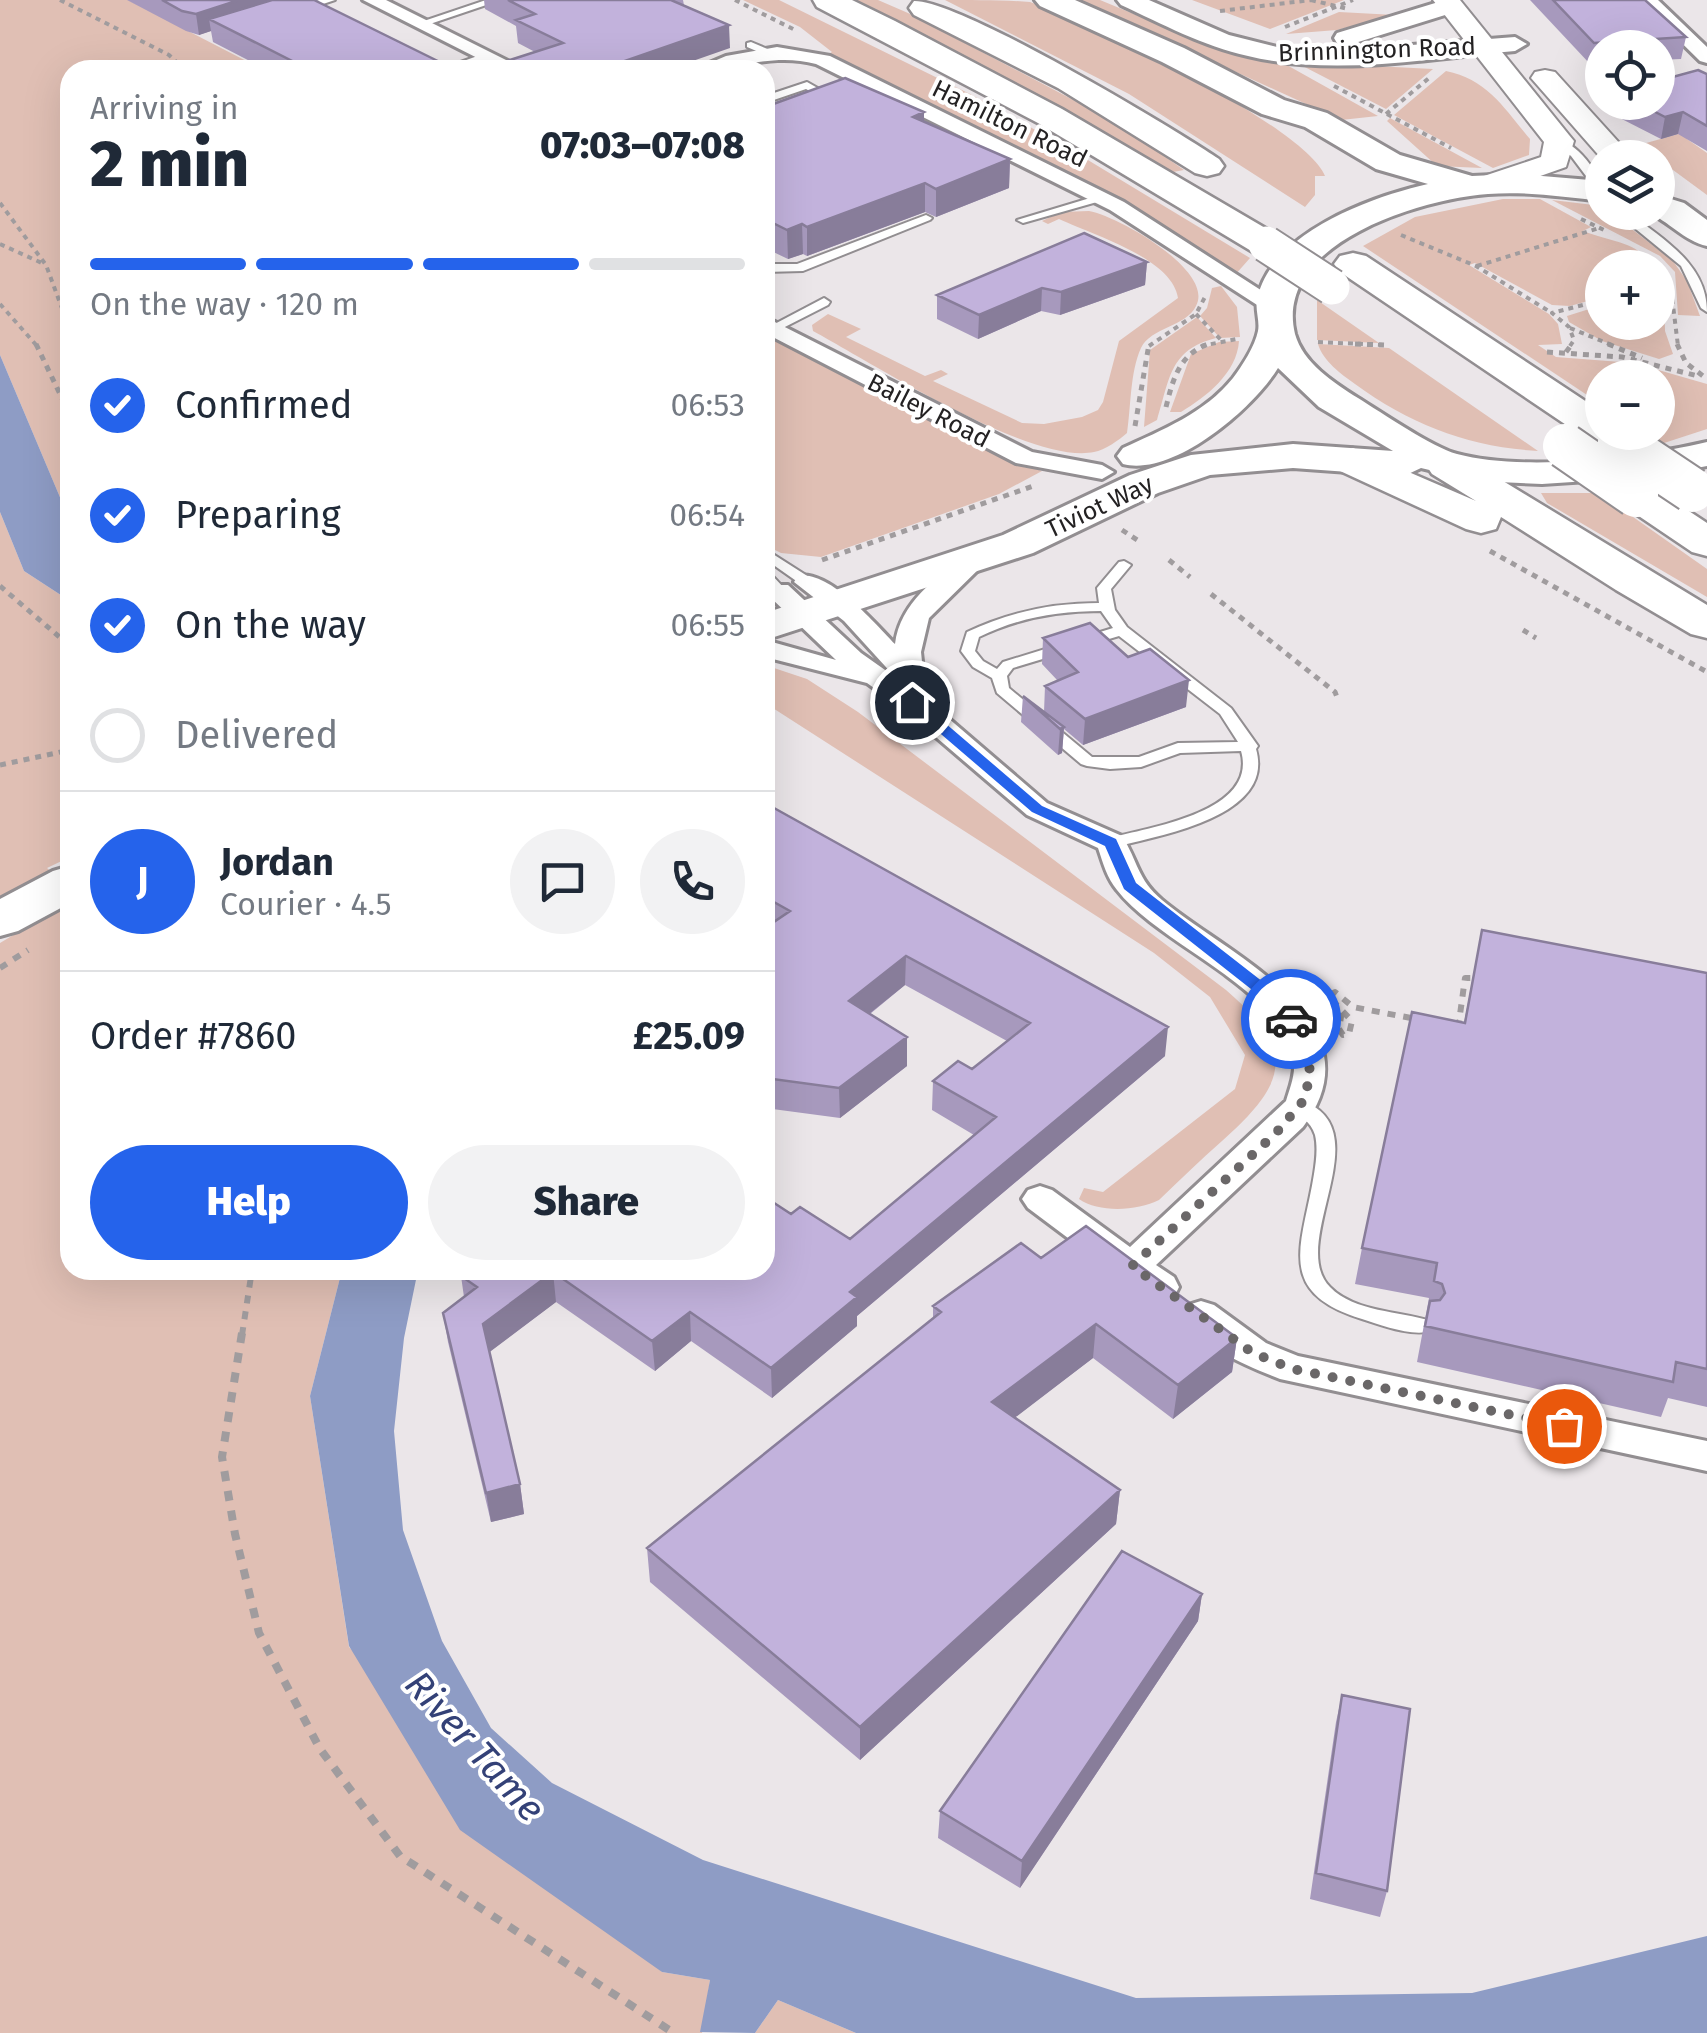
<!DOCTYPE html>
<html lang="en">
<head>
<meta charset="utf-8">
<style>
  body { margin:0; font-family:"Fira Sans",sans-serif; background:#f2f2f3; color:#1f2937; height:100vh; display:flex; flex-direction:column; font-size:38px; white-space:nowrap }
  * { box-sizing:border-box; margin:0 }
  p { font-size:32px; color:#747a83 }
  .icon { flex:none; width:55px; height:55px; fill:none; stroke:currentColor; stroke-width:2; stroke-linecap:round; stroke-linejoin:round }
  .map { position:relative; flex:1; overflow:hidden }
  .panel { position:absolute; left:60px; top:60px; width:715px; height:1220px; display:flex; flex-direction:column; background:#fff; border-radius:30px; box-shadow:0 10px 40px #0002 }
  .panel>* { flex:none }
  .tools { position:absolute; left:1585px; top:30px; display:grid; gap:20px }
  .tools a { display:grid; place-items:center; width:90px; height:90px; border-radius:50%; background:#fff; box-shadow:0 10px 40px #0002; font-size:50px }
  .pin { position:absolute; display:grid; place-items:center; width:85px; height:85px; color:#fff; margin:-42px; border:5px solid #fff; border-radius:50%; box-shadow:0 2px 10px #0007 }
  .courier { position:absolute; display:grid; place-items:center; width:100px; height:100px; margin:-50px; border:8px solid #2563eb; border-radius:50%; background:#fff; color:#222; box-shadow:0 2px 12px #0007 }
  .summary em { font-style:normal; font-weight:800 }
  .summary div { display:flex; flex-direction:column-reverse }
  .summary { display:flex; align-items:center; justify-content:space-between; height:170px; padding:0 30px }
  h1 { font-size:65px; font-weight:800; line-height:75px }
  .bar { display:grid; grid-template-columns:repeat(4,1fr); gap:15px 10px; align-content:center; height:120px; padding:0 30px }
  .bar i { height:12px; border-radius:8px; background:#e0e1e3 }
  .bar .selected { background:#2563eb }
  .bar p { grid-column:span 4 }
  .line { display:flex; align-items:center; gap:25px; padding:0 30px; border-top:2px solid #e0e1e3 }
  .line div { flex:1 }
  .round { display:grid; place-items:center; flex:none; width:105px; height:105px; border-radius:52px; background:#f2f2f3 }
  ol { padding:0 30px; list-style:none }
  li { display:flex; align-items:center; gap:30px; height:110px }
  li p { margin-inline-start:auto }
  li .icon { padding:10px; border-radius:50%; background:#2563eb; color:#fff; stroke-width:4 }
  li:last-child { color:#747a83 }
  li i { width:55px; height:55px; border:5px solid #e0e1e3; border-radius:50% }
  .cta { display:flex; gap:20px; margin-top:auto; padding:20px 30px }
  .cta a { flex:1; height:115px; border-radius:60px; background:#2563eb; color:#fff; font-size:40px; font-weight:800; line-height:115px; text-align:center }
  .cta a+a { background:#f2f2f3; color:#1f2937 }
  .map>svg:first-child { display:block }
  .green { fill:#e0bfb4 }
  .water { fill:#8e9cc5 }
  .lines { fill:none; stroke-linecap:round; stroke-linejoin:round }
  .service-casing { stroke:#928e91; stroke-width:4 }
  .minor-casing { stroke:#928e91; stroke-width:6 }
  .tertiary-casing { stroke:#928e91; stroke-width:6 }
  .secondary-casing { stroke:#928e91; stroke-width:4 }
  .primary-casing { stroke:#928e91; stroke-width:6 }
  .motorway-casing { stroke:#928e91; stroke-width:5 }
  .path-far3 { stroke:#a09c9e; stroke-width:4; stroke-dasharray:5 5; stroke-linecap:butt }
  .path-far2 { stroke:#a09c9e; stroke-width:5; stroke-dasharray:6 6; stroke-linecap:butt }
  .path-far1 { stroke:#a09c9e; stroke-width:6; stroke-dasharray:8 8; stroke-linecap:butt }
  .path { stroke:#a09c9e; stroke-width:8; stroke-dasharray:10 10; stroke-linecap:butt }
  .service { fill:#fff; fill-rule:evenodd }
  .minor { fill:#fff; fill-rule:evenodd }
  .tertiary { fill:#fff; fill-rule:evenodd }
  .secondary { fill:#fff; fill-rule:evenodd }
  .primary { fill:#fff; fill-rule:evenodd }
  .motorway { fill:#fff; fill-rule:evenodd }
  .motorway-bridge-far1-casing { stroke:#928e91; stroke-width:39; stroke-linecap:butt }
  .motorway-bridge-casing { stroke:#928e91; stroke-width:48; stroke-linecap:butt }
  .motorway-bridge-far1 { stroke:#fff; stroke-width:35 }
  .motorway-bridge { stroke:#fff; stroke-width:44 }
  .wall { fill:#a799bd }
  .shaded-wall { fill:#887d9a }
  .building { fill:#c2b2dc; stroke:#887d9a; stroke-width:2.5 }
  .route { fill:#2563eb }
  .done { stroke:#6a6768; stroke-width:10; stroke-dasharray:0 18 }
  .labels { text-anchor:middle; stroke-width:8; stroke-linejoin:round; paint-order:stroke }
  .far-street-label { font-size:25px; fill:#242223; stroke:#fff }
  .near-water-label { font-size:38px; font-style:italic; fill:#334177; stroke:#fff }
</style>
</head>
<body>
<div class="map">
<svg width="1707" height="2033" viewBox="0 0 1707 2033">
  <rect width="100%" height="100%" fill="#ebe6e9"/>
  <path class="green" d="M0,0H128L264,70H70V521L0,355Z
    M743,0H779L970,94L1068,148L1250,258L1235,275L825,56L832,52L800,27Z
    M843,0H878L908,13L1117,123L1184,170L1173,172L984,69Z
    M945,0C971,0 1006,0 1030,2C1086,21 1305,126 1325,176H1315V195L1305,207L1129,94Z
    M1079,0H1100L1230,54L1285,64L1378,116L1341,120Z
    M1192,0H1344L1270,29Z
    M1339,12L1395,15L1337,30L1286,34Z
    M1295,62H1297L1433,69L1386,109Z
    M1446,71C1487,79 1504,108 1530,139L1529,155L1493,168L1394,115Z
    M1390,118L1482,168L1437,166L1387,121Z
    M1707,126L1687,139L1707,153V195L1639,145Z
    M1503,199H1540L1591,227L1583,231C1604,240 1645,243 1651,267L1602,268V297L1570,306L1552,305L1475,263L1469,265L1549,314L1558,324L1562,344L1538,345L1556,357L1634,363L1707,384V429L1661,444L1643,433L1658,432V378H1602V405L1363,246L1415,217Z
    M1552,200L1602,206V212L1611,213L1673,261L1687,281L1700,316L1678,315L1675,272L1660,256Z
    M1089,211C1118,216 1215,271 1196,306C1186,327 1151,327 1141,348C1130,372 1131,407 1127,433C1119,440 1105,450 1094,452C1031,465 872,363 813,331L812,325L828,314L861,329L846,337L925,376L941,370L948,374L933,381L1022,423L1044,424L1082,417L1098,410L1103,402L1119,341L1178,298C1172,258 1093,235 1059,219L1048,224L1042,221L1061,212Z
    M1658,285L1664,290L1665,331L1673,354L1659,359L1602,341L1569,322L1567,316L1602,305V322H1658Z
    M1221,286L1237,307L1240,337L1220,338L1200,316L1207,308L1212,288Z
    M1317,300L1379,343L1317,340Z
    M1197,317L1216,338C1169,350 1170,379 1157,420L1144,427L1150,350Z
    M765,332L1006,459L1042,471L999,494L821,557L781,553L765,545Z
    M1239,341C1237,373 1206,397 1181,412H1170L1191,354L1219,342Z
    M1318,344L1389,348L1538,451C1469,447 1411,425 1355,384C1341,374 1323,361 1318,344Z
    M1541,493H1599L1707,569V597L1547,503Z
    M0,512L24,571L70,601V857L47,868L54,874L0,904Z
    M765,665L807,679L858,712L1226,990C1297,1051 1288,1082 1222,1141C1200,1160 1180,1180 1159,1200C1137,1211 1099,1213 1079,1199L1084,1188L1103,1192L1235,1089L1245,1055L1210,997L1154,953L765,703Z
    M70,901V1270H342L310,1396L349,1647L662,1972L710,1980L702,2033H0V943Z
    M778,2000L856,2033H755Z"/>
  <path class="water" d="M0,355L70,521V601L24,571L0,512Z
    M342,1270H418L404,1338L394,1431L403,1530L442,1641L491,1728L552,1783L703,1860L1136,1998L1472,1993L1707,1936V2033H856L778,2000L755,2033L700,2032L710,1980L662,1972L460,1830L349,1646L310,1396Z"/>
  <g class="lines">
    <defs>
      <path id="service" d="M319,0H335L299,12L294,9Z
        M486,0H501L424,26L415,24Z
        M751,42L770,50L771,52L766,55L747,47V43Z
        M486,53L490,54V58L453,70H438Z
        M807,82L837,99L828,101L806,89L765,103V96Z
        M1555,139C1575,140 1602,174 1602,193L1598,192L1571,156L1555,143Z
        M1100,195L1106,198L1104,200L1023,223L1017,220Z
        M1615,212H1628C1662,239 1707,263 1707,312L1701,308L1681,266Z
        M926,215L932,218L930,220L803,271L765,272V264H797Z
        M824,298L830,302L828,305L777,331L767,328Z
        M765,549L812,579V585H802L765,559Z
        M1124,561L1131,565L1111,589L1115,610L1127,627L1231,708L1258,746L1256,749C1276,818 1156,836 1111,848L1105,847L1103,843L1105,839C1146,828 1259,813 1241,751L1180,753L1141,767L1110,769L1087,766L1081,764L997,693L992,678L973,667L961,651L967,632C1009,612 1052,603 1099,603L1097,588L1119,562ZM1101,611L1113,628L1003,662L997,669L983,661L975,651L979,637C1018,618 1057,611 1101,611ZM1119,636L1220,714L1238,742L1178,743L1139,757H1092L1009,688L1007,676L1013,668Z
        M765,572L770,573L784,588V594H774L765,584Z
        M1300,1100C1384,1128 1286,1243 1330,1287C1354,1312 1400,1311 1431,1321L1434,1326L1431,1331C1412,1337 1381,1325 1362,1319C1273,1292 1303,1244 1314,1174C1316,1162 1318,1148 1315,1135C1311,1121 1299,1117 1291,1106Z"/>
      <path id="minor" d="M363,0H386L526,70H501Z
        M1638,0H1658L1707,47V63L1700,61Z
        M777,47L830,56L1124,202L1287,307L1276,314L1268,312L1110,210L816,64C773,52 736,70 693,70L726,56Z
        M765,317L1032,452L1102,465L1114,472L1102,479L1016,463L765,333Z
        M976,551L989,559L929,618L921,652L926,699L1047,803L1122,836C1138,861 1137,879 1162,900C1227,955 1383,1021 1303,1127L1156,1265L1174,1277L1179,1287L1174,1297C1142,1307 1130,1273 1104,1265L1028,1208L1022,1199L1028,1190L1040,1186L1052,1190L1130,1247L1286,1101C1289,1091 1295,1076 1294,1064C1285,988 1161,947 1117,890C1107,878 1103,863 1098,848L1027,815L902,708L867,683L765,657V640L836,660L770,597L766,591L770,585H788L861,653L895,677L844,621L794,582L798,576C828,569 875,623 895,644C900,603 936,578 967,553Z
        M1201,1301L1214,1305L1266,1343L1298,1356L1707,1441V1471L1280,1379C1247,1366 1200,1347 1183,1315L1188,1305Z"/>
      <path id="tertiary" d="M1117,0H1149L1229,35L1281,48L1347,50L1515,37L1527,44L1515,51C1428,58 1335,77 1248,56C1203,46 1162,24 1121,5Z
        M1445,0L1458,1L1462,6L1458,11L1355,43H1337L1334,38L1337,33Z"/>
      <path id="secondary" d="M1433,0H1460L1569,135L1574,141L1566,167L1500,190H1478L1474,184L1478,178L1541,157L1544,142Z
        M1545,70L1555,72L1633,158L1602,159L1531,78L1535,72Z"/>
      <path id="primary" d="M1035,0H1075L1184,48L1284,100L1327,113L1400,155L1472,176L1517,174L1602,181V201C1565,197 1526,191 1488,194C1421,199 1273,243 1295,334C1303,363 1334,383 1358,398C1382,413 1432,447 1457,454C1524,472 1640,458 1707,442V466L1649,477L1542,484L1476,481L1421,468L1404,476L1293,468L1210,475L1158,493L1033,553L765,640V613L1003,535L1130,475L1191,455L1293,444L1393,451L1319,407L1278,368C1253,409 1173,477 1123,464L1117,456L1123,448C1162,430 1205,413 1233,378C1242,366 1255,346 1258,331C1260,321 1255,310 1257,300C1270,233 1371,197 1428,184L1376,169L1305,127L1262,114L1162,62L1040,6Z
        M1658,195L1684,203L1707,220V246C1684,241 1669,221 1647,212H1658Z
        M70,866V903L18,931L0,936V899L53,871Z"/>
      <path id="motorway" d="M813,0H852L895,21L1062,109L1279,236L1284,244L1279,252L1266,255L1253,252L1038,123L817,7Z
        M914,1C960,0 1172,127 1219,159L1224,166L1219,173L1207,176L1195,173L1058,88L914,15L909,8Z
        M1353,253L1366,256L1602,412V432H1621L1617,439L1602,442L1587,439L1340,272L1334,264L1340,256Z
        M1353,448L1476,501L1432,474L1426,465L1432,456L1447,452L1462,456L1707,605V638L1691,634L1616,590L1501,517L1496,529L1481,533L1466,529L1338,470L1332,461L1338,452Z
        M1636,482L1651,486L1707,523V556L1692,552L1621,504L1615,495L1621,486Z"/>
    </defs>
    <use href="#service" class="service-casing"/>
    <use href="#minor" class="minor-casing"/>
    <use href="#tertiary" class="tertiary-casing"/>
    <use href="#secondary" class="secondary-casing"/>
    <use href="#primary" class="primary-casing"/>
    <use href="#motorway" class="motorway-casing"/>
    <path class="path-far3" d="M60,0L169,55L185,70
      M735,0L795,30
      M1311,0L1348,9
      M1220,11L1311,0
      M1285,27L1353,0
      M1334,86L1451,148
      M1386,114L1429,78
      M0,203L46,265L70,330
      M1581,219L1606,231
      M1401,235L1476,266L1552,313
      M0,244L44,264
      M1477,266L1599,228
      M1671,289L1678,346
      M0,304L37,346
      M1196,314L1221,340
      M1570,328L1614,346
      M1318,342L1384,345
      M1149,346L1196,314L1206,295
      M1201,346L1237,339
      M1570,346L1574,340L1569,327L1552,313L1602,300"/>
    <path class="path-far2" d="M36,344L70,415
      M1355,344L1384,345
      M1608,344L1642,358
      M1677,344L1686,363L1707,379
      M1547,352L1622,357L1698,376
      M1566,352L1572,344
      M1166,407C1173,379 1179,355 1208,344
      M1135,426L1149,344
      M1122,530L1142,543
      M1490,551L1707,672
      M822,560L1036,485
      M1169,560L1190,577
      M0,586L70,646
      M1211,594L1335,692L1338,700
      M1523,630L1536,638
      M0,765L70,750"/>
    <path class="path-far1" d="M0,968L28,950
      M1312,1001L1320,999L1341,1017L1339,1029L1343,1035L1349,1034L1352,1021L1328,996L1335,992L1353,1007L1416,1019
      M1453,1024L1459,1022L1465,978H1480
      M242,1335L252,1270"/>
    <path class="path" d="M242,1333L222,1457L235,1534L259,1633L320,1749L400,1856L674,2033"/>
    <use href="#service" class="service"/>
    <use href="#minor" class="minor"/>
    <use href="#tertiary" class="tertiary"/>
    <use href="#secondary" class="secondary"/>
    <use href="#primary" class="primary"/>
    <use href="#motorway" class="motorway"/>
    <defs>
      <path id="motorway-bridge-far1" d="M1266,244L1332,287"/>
      <path id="motorway-bridge" d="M1620,442L1692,490
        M1565,446L1636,495"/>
    </defs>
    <use href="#motorway-bridge-far1" class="motorway-bridge-far1-casing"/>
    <use href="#motorway-bridge" class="motorway-bridge-casing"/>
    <use href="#motorway-bridge-far1" class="motorway-bridge-far1"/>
    <use href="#motorway-bridge" class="motorway-bridge"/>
  </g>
  <path class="wall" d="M127,0H314L456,70H267L213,42L211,31L199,35L186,31Z
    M484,0H683L684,5L730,48L535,52L518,43L516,26L485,9Z
    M1530,0H1645L1686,37L1681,59L1658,60V48H1602V64H1590Z
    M1707,74V151L1678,134L1661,139L1612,114L1614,102H1658Z
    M765,107L924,122L1010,159L1009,188L936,217L925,212L807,256L803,254L788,259L765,248Z
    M1147,262L1145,285L1060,315L1041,311L978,339L937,319V295Z
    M1043,638L1186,707L1083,745L1064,729L1062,753L1058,755L1021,722L1023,696L1044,712L1045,686L1058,681L1042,664Z
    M765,803L1165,1056L857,1316V1326L772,1398L691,1341L655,1371L556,1302L489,1352L520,1484L524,1514L491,1522L448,1342L443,1313L464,1297L461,1276L791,1214L850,1239L974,1135L932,1110L933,1081L972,1069L1007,1041L905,985L870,1014L907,1037V1066L840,1118L765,1108V928L767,927L765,925Z
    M1482,930L1707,973V1407L1668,1398L1661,1417L1417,1362L1429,1298L1355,1284L1362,1248L1464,1023Z
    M1041,1258L1237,1338L1232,1372L1173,1419L1093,1358L1015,1417L1120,1490L1116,1524L860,1760L650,1582L647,1548L933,1318V1306Z
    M1202,1594L1198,1621L1020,1888L938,1838L940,1811Z
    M1342,1695L1387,1891L1380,1917L1310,1899L1336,1722Z"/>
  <path class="shaded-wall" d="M239,0H284L209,19L211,31L199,35L196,14Z
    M729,25L730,48L667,70H599Z
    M924,112V140L913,117Z
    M1683,112L1678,134L1661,139L1665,117Z
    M1010,159L1009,188L936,217V189Z
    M925,183V212L807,256V227Z
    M802,224L803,254L788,259L787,230Z
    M1147,262L1145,285L1060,315L1061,292Z
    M1042,288L1041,311L978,339L979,315Z
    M1189,680L1186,707L1083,745L1085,719Z
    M1064,727L1062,753L1058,755L1060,729Z
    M906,956L905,985L849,1030V1001Z
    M1168,1027L1165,1056L857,1316V1326L772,1398L771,1368L850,1292Z
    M907,1037V1066L840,1118L839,1088Z
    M553,1272L556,1302L487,1354L483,1324Z
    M690,1312L691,1341L655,1371L652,1341Z
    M1096,1324L1093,1358L991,1436L992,1402Z
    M1237,1338L1232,1372L1173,1419L1178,1385Z
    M520,1484L524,1514L491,1522L486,1493Z
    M1120,1490L1116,1524L860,1760V1727Z
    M1202,1594L1198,1621L1020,1888L1022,1861Z"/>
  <path class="building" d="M162,0H239L196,14L182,11Z
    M272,0H314L456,70H310L209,19Z
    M508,0H671L729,25L599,70H479L563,43L516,20L535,14Z
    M1553,0H1645L1686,37L1594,43Z
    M1698,70L1707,74V126L1683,112L1665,117L1636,102H1658V81Z
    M845,78L924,112L913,117L1010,159L936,189L925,183L807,227L802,224L787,230L765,219V107Z
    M1084,233L1147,262L1061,292L1042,288L979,315L937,295Z
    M1090,623L1128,657L1150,649L1189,680L1085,719L1045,686L1078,672L1043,638Z
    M1023,696L1064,727L1060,729Z
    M765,803L1168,1027L850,1292L857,1297L771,1368L690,1312L652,1341L553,1272L483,1324L520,1484L486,1493L443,1313L477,1287L461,1276L468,1270H765V1197L791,1214L800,1207L850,1239L996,1117L933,1081L958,1061L972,1069L1030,1023L906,956L849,1001L907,1037L839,1088L765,1078V928L790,911L765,897V889L767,888L765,887Z
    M1482,930L1707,973V1369L1676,1362L1673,1382L1425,1326L1430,1301L1440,1300L1445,1293L1442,1284L1434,1281L1437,1263L1362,1248L1412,1012L1465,1023Z
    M1086,1226L1237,1338L1178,1385L1096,1324L992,1402L1120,1490L860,1727L647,1548L941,1312L933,1306L1021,1243L1041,1258Z
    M1122,1551L1202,1594L1022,1861L940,1811Z
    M1342,1695L1410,1709L1387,1891L1316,1873Z"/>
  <path class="route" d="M907,699H917L1042,806L1116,839L1136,883L1281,996L1299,1019L1296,1023H1285L1270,1004L1124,889L1105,846L1032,812L907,705Z"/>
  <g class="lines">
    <path class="done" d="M1291,1019L1308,1050L1310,1075L1304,1100L1276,1133L1132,1266L1253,1353L1293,1369L1564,1426"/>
  </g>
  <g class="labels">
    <g class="far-street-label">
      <text transform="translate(1377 49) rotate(-2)" y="9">Brinnington Road</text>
      <text transform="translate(1010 123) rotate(26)" y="9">Hamilton Road</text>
      <text transform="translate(929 410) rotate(27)" y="9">Bailey Road</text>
      <text transform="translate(1099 506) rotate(-25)" y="9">Tiviot Way</text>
    </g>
    <g class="near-water-label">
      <text transform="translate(475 1746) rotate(48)" y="13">River Tame</text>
    </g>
  </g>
</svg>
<div class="tools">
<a><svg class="icon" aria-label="locate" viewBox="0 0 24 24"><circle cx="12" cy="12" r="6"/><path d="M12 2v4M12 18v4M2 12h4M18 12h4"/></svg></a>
<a><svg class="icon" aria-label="layers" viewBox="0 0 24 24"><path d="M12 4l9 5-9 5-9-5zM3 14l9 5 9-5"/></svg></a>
<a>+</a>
<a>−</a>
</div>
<div class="pin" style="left:1564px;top:1426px;background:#ea580c"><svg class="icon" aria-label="bag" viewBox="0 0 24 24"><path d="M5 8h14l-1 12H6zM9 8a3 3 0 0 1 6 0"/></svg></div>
<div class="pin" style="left:912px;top:702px;background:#1f2937"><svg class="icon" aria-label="home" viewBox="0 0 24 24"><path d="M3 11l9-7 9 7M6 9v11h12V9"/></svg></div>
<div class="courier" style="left:1291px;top:1019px"><svg class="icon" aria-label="car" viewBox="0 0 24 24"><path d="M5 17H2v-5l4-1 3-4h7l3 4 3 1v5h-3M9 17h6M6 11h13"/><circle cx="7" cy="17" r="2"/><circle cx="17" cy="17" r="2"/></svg></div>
<section class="panel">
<div class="summary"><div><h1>2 min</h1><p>Arriving in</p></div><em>07:03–07:08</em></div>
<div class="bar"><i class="selected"></i><i class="selected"></i><i class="selected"></i><i></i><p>On the way · 120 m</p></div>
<ol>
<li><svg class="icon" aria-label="check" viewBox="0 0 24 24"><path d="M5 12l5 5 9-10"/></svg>Confirmed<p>06:53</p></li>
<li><svg class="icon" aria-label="check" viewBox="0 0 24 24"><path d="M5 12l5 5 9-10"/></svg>Preparing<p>06:54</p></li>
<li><svg class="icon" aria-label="check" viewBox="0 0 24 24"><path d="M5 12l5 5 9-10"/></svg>On the way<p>06:55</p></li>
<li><i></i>Delivered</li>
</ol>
<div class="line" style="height:180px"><b class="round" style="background:#2563eb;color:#fff">J</b><div><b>Jordan</b><p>Courier · 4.5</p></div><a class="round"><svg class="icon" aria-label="chat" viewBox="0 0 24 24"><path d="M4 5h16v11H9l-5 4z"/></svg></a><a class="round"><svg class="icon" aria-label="phone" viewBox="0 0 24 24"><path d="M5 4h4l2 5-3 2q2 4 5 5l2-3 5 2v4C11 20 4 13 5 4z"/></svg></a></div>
<div class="line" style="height:130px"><div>Order #7860</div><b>£25.09</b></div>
<div class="cta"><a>Help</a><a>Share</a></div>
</section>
</div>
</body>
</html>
